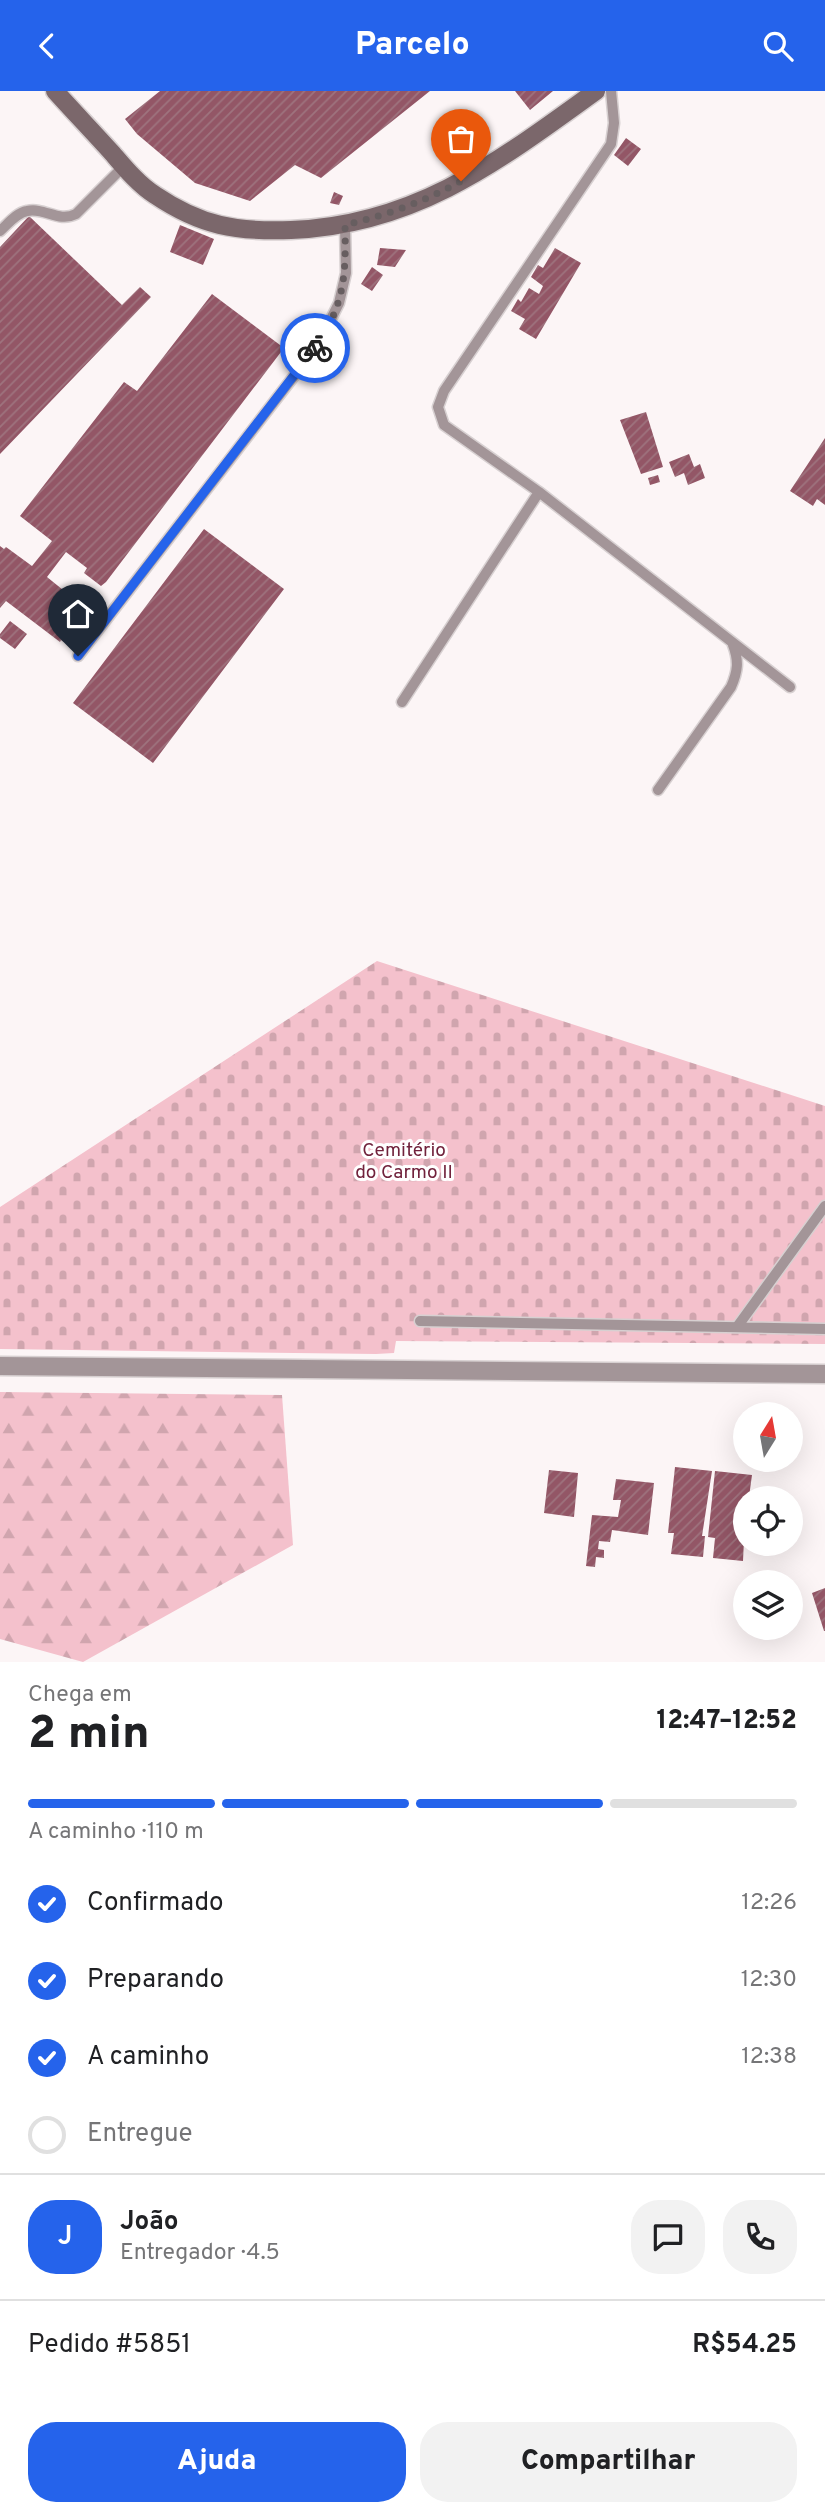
<!DOCTYPE html>
<html lang="pt">
<head>
<meta charset="utf-8">
<style>
  body { margin:0; font-family:Overpass,sans-serif; background:#f2f2f2; color:#202124; height:100vh; display:flex; flex-direction:column; font-size:26px; white-space:nowrap }
  * { box-sizing:border-box; margin:0 }
  p { font-size:23px; color:#757577 }
  .icon { flex:none; width:38px; height:38px; fill:none; stroke:currentColor; stroke-width:2; stroke-linecap:round; stroke-linejoin:round }
  .map { position:relative; height:1571px; overflow:hidden }
  .panel { display:flex; flex-direction:column; background:#fff; flex:1 }
  .panel>* { flex:none }
  .needle { width:46px; rotate:11deg }
  .controls { position:absolute; left:733px; top:1311px; display:grid; gap:14px }
  .controls a { display:grid; place-items:center; width:70px; height:70px; border-radius:50%; background:#fff; box-shadow:0 7px 28px #0002; font-size:35px }
  .pin { position:absolute; display:grid; place-items:center; width:60px; height:60px; color:#fff; margin:-72px -30px; border-radius:50% 50% 50% 0; rotate:-45deg; box-shadow:0 0 7px #0007 }
  .pin .icon { rotate:45deg }
  .courier { position:absolute; display:grid; place-items:center; width:70px; height:70px; margin:-35px; border:5px solid #2563eb; border-radius:50%; background:#fff; color:#222; box-shadow:0 2px 9px #0007 }
  .summary em { font-style:normal; font-weight:800 }
  .summary div { display:flex; flex-direction:column-reverse }
  .summary { display:flex; align-items:center; justify-content:space-between; height:119px; padding:0 28px }
  h1 { font-size:46px; font-weight:800; line-height:52px }
  .bar { display:grid; grid-template-columns:repeat(4,1fr); gap:10px 7px; align-content:center; height:84px; padding:0 28px }
  .bar i { height:9px; border-radius:5px; background:#e0e0e0 }
  .bar .active { background:#2563eb }
  .bar p { grid-column:span 4 }
  .line { display:flex; align-items:center; gap:18px; padding:0 28px; border-top:2px solid #e0e0e0 }
  .line div { flex:1 }
  .round { display:grid; place-items:center; flex:none; width:74px; height:74px; border-radius:28px; background:#f2f2f2 }
  ol { padding:0 28px; list-style:none }
  li { display:flex; align-items:center; gap:21px; height:77px }
  li p { margin-inline-start:auto }
  li .icon { padding:7px; border-radius:50%; background:#2563eb; color:#fff; stroke-width:4 }
  li:last-child { color:#757577 }
  li i { width:38px; height:38px; border:4px solid #e0e0e0; border-radius:50% }
  .button { display:flex; gap:14px; margin-top:auto; padding:14px 28px }
  .button a { flex:1; height:80px; border-radius:28px; background:#2563eb; color:#fff; font-size:28px; font-weight:800; line-height:80px; text-align:center }
  .button a+a { background:#f2f2f2; color:#202124 }
  header { display:flex; justify-content:space-between; align-items:center; height:91px; padding:0 28px; background:#2563eb; color:#fff; font-size:32px; font-weight:800 }
  .map>svg:first-child { display:block }
  .forest { fill:url(#forest-firs) }
  .cemetery { fill:url(#cemetery-stones) }
  .building { fill:url(#building-hatch) }
  .lines { fill:none; stroke-linecap:round; stroke-linejoin:round }
  .service-casing { stroke:#d7d0d1; stroke-width:13 }
  .minor-casing { stroke:#d7d0d1; stroke-width:21 }
  .secondary-casing { stroke:#d7d0d1; stroke-width:21 }
  .service { stroke:#a39598; stroke-width:10 }
  .minor { stroke:#a39598; stroke-width:18 }
  .secondary { stroke:#7b676b; stroke-width:18 }
  .done { stroke:#675e60; stroke-width:7; stroke-dasharray:0 12.6 }
  .route { stroke:#2563eb; stroke-width:9 }
  .labels { text-anchor:middle; stroke-width:6; stroke-linejoin:round; paint-order:stroke }
  .park-label { font-size:19px; fill:#71223c; stroke:#fff }
</style>
</head>
<body>
<header><svg class="icon" aria-label="back" viewBox="0 0 24 24"><path d="M15 5l-7 7 7 7"/></svg>Parcelo<svg class="icon" aria-label="search" viewBox="0 0 24 24"><circle cx="10" cy="10" r="6"/><path d="M15 15l6 6"/></svg></header>
<div class="map">
<svg width="825" height="1571" viewBox="0 0 825 1571">
  <defs>
    <pattern id="forest-firs" width="22" height="20" patternUnits="userSpaceOnUse" patternTransform="scale(1.75)"><rect width="22" height="20" fill="#f4c1cc"/><path d="M5 1l3.5 6h-7zM16 11l3.5 6h-7z" fill="#d0a5ae"/></pattern>
    <pattern id="cemetery-stones" width="16" height="16" patternUnits="userSpaceOnUse" patternTransform="scale(1.75)"><rect width="16" height="16" fill="#f4c1cc"/><path d="M2 7V4a2 2 0 0 1 4 0v3zM10 15v-3a2 2 0 0 1 4 0v3z" fill="#d0a5ae"/></pattern>
    <pattern id="building-hatch" width="6" height="6" patternUnits="userSpaceOnUse" patternTransform="scale(1.75)"><rect width="6" height="6" fill="#935666"/><path d="M-1 1l2-2M0 6l6-6M5 7l2-2" fill="none" stroke="#9e737e"/></pattern>
  </defs>
  <rect width="100%" height="100%" fill="#fcf5f6"/>
  <path class="forest" d="M0,1301L282,1304L293,1454L83,1571L0,1548Z"/>
  <path class="cemetery" d="M377,870L825,1015V1253L396,1250L394,1262L376,1263L0,1258V1116Z"/>
  <path class="building" d="M160,0H430L321,87L295,74L250,110L195,92L137,43L125,28Z
    M515,0H553L530,19Z
    M626,47L641,58L628,75L614,64Z
    M334,101L343,105L339,114L330,112Z
    M29,125L122,214L140,196L151,206L0,363V156Z
    M180,134L214,148L203,174L170,161Z
    M380,157L406,159L395,176L377,174Z
    M555,157L581,172L536,248L519,238L525,228L511,220L518,208L521,211L529,197L539,203L543,195L531,186L538,174L543,177Z
    M372,176L383,184L372,200L361,193Z
    M212,203L284,257L106,491L101,495L84,482L87,477L66,461L47,486L89,520L64,551L61,549L60,551L6,510L0,517V455L4,458L6,456L32,475L52,450L20,425L124,291L137,300Z
    M646,321L663,376L641,383L620,329Z
    M825,347V414L817,408L813,415L790,400Z
    M689,363L694,376L700,373L705,387L688,394L684,382L675,386L669,371Z
    M658,384L660,391L650,394L648,387Z
    M204,438L284,498L153,672L73,612Z
    M10,530L27,543L15,558L0,547V543Z
    M675,1376L712,1380L702,1445H705L703,1466L671,1463L674,1442H668Z
    M549,1379L578,1382L574,1426L544,1422Z
    M715,1380L752,1384L749,1406L746,1407L743,1470L713,1467L715,1447L708,1446Z
    M616,1388L654,1392L648,1444L612,1439L610,1451L599,1450L598,1458L604,1459V1467L596,1466L595,1476L586,1475L592,1424L618,1426L621,1409H613Z
    M825,1497V1540H824L812,1502Z"/>
  <g class="lines">
    <defs>
      <path id="service" d="M611,0L614,32L611,53L444,300L438,316L444,334L539,401L790,596
        M0,140C8,133 16,122 27,120C45,116 58,132 76,123L124,75
        M78,565L318,254L339,212L346,182L345,134
        M402,611L539,401
        M658,699L731,596C738,580 739,570 733,554L736,556
        M420,1230L825,1238
        M737,1236L825,1115"/>
      <path id="minor" d="M0,1275L825,1283"/>
      <path id="secondary" d="M55,0C74,21 94,42 113,63C125,77 139,94 155,104C201,135 236,141 291,139C416,134 499,70 596,0"/>
    </defs>
    <use href="#service" class="service-casing"/>
    <use href="#minor" class="minor-casing"/>
    <use href="#secondary" class="secondary-casing"/>
    <use href="#service" class="service"/>
    <use href="#minor" class="minor"/>
    <use href="#secondary" class="secondary"/>
  </g>
  <g class="lines">
    <path class="done" d="M315,257C345,213 346,185 345,134C386,124 424,111 461,90"/>
    <path class="route" d="M78,565L315,257"/>
  </g>
  <g class="labels">
    <g class="park-label">
      <text x="404" y="1065">Cemitério<tspan x="404" dy="22">do Carmo II</tspan></text>
    </g>
  </g>
</svg>
<div class="controls">
<a><svg class="needle" viewBox="-14 -14 28 28"><path d="M0-13l5 13h-10z" fill="#e53935"/><path d="M0 13l5-13h-10z" fill="#757577"/></svg></a>
<a><svg class="icon" aria-label="locate" viewBox="0 0 24 24"><circle cx="12" cy="12" r="6"/><path d="M12 2v4M12 18v4M2 12h4M18 12h4"/></svg></a>
<a><svg class="icon" aria-label="layers" viewBox="0 0 24 24"><path d="M12 4l9 5-9 5-9-5zM3 14l9 5 9-5"/></svg></a>
</div>
<div class="pin" style="left:461px;top:90px;background:#ea580c"><svg class="icon" aria-label="bag" viewBox="0 0 24 24"><path d="M5 8h14l-1 12H6zM9 8a3 3 0 0 1 6 0"/></svg></div>
<div class="pin" style="left:78px;top:565px;background:#1f2937"><svg class="icon" aria-label="home" viewBox="0 0 24 24"><path d="M3 11l9-7 9 7M6 9v11h12V9"/></svg></div>
<div class="courier" style="left:315px;top:257px"><svg class="icon" aria-label="bike" viewBox="0 0 24 24"><circle cx="6" cy="16" r="4"/><circle cx="18" cy="16" r="4"/><path d="M6 16l4-8h5l3 8M10 8l3 8H6M13 5h3"/></svg></div>
</div>
<section class="panel">
<div class="summary"><div><h1>2 min</h1><p>Chega em</p></div><em>12:47–12:52</em></div>
<div class="bar"><i class="active"></i><i class="active"></i><i class="active"></i><i></i><p>A caminho · 110 m</p></div>
<ol>
<li><svg class="icon" aria-label="check" viewBox="0 0 24 24"><path d="M5 12l5 5 9-10"/></svg>Confirmado<p>12:26</p></li>
<li><svg class="icon" aria-label="check" viewBox="0 0 24 24"><path d="M5 12l5 5 9-10"/></svg>Preparando<p>12:30</p></li>
<li><svg class="icon" aria-label="check" viewBox="0 0 24 24"><path d="M5 12l5 5 9-10"/></svg>A caminho<p>12:38</p></li>
<li><i></i>Entregue</li>
</ol>
<div class="line" style="height:126px"><b class="round" style="background:#2563eb;color:#fff">J</b><div><b>João</b><p>Entregador · 4.5</p></div><a class="round"><svg class="icon" aria-label="chat" viewBox="0 0 24 24"><path d="M4 5h16v11H9l-5 4z"/></svg></a><a class="round"><svg class="icon" aria-label="phone" viewBox="0 0 24 24"><path d="M5 4h4l2 5-3 2q2 4 5 5l2-3 5 2v4C11 20 4 13 5 4z"/></svg></a></div>
<div class="line" style="height:91px"><div>Pedido #5851</div><b>R$54.25</b></div>
<div class="button"><a>Ajuda</a><a>Compartilhar</a></div>
</section>
</body>
</html>
